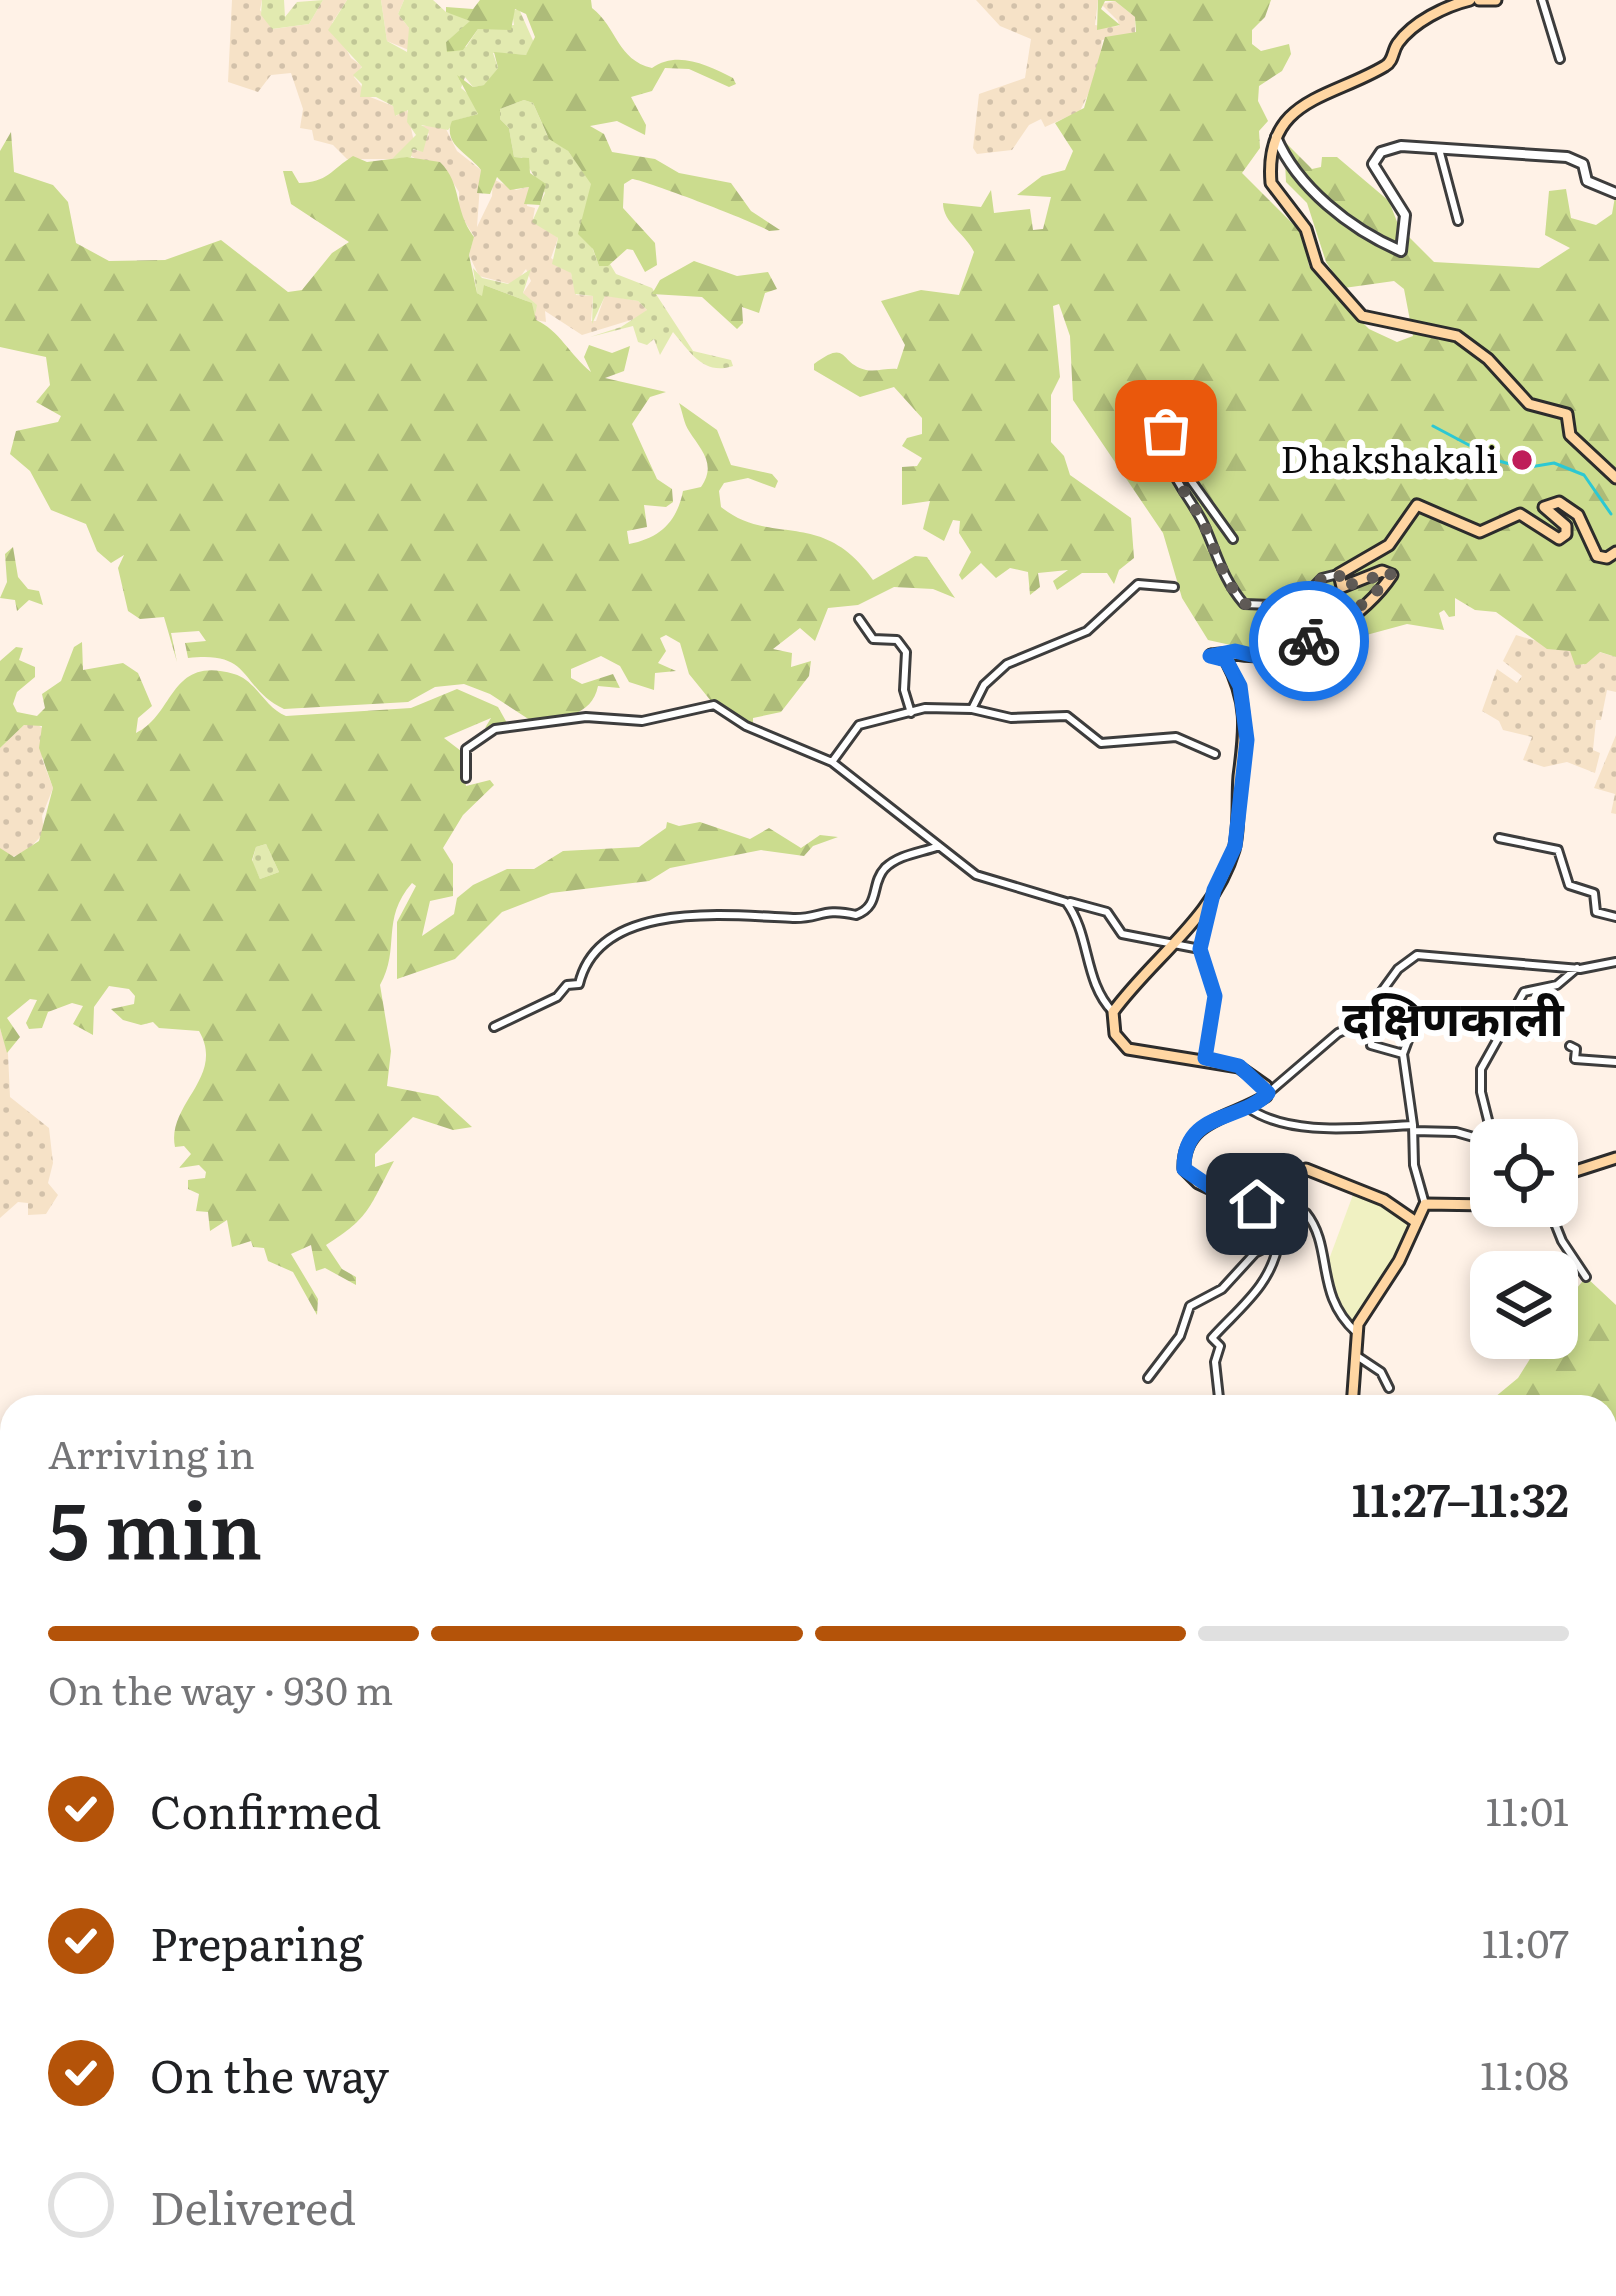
<!DOCTYPE html>
<html lang="en">
<head>
<meta charset="utf-8">
<style>
  body { margin:0; font-family:Literata,"Noto Sans Devanagari",serif; background:#f6f6f6; color:#202124; height:100vh; display:flex; flex-direction:column; font-size:45px; white-space:nowrap }
  * { box-sizing:border-box; margin:0 }
  p { font-size:39px; color:#757577 }
  .icon { flex:none; width:66px; height:66px; fill:none; stroke:currentColor; stroke-width:2; stroke-linecap:round; stroke-linejoin:round }
  .map { position:relative; flex:1; overflow:hidden }
  .drawer { position:absolute; left:0px; top:1395px; width:1617px; height:903px; display:flex; flex-direction:column; background:#fff; border-radius:36px 36px 0 0; box-shadow:0 6px 18px #0003 }
  .drawer>* { flex:none }
  .buttons { position:absolute; left:1470px; top:1119px; display:grid; gap:24px }
  .buttons a { display:grid; place-items:center; width:108px; height:108px; border-radius:24px; background:#fff; box-shadow:0 6px 18px #0003; font-size:60px }
  .pin { position:absolute; display:grid; place-items:center; width:102px; height:102px; color:#fff; margin:-51px; border-radius:24px; box-shadow:0 6px 18px #0006 }
  .courier { position:absolute; display:grid; place-items:center; width:120px; height:120px; margin:-60px; border:9px solid #1a73e8; border-radius:50%; background:#fff; color:#222; box-shadow:0 3px 15px #0007 }
  .overview em { font-style:normal; font-weight:600 }
  .overview div { display:flex; flex-direction:column-reverse }
  .overview { display:flex; align-items:center; justify-content:space-between; height:204px; padding:0 48px }
  h1 { font-size:78px; font-weight:600; line-height:90px }
  .bar { display:grid; grid-template-columns:repeat(4,1fr); gap:18px 12px; align-content:center; height:144px; padding:0 48px }
  .bar i { height:15px; border-radius:9px; background:#e0e0e0 }
  .bar .current { background:#b45309 }
  .bar p { grid-column:span 4 }
  ol { padding:0 48px; list-style:none }
  li { display:flex; align-items:center; gap:36px; height:132px }
  li p { margin-inline-start:auto }
  li .icon { padding:12px; border-radius:50%; background:#b45309; color:#fff; stroke-width:4 }
  li:last-child { color:#757577 }
  li i { width:66px; height:66px; border:6px solid #e0e0e0; border-radius:50% }
  .map>svg:first-child { display:block }
  .farmland { fill:url(#farmland-dots) }
  .grass { fill:url(#grass-dots) }
  .forest { fill:url(#forest-firs); fill-rule:evenodd }
  .pitch { fill:#f0f1c2 }
  .lines { fill:none; stroke-linecap:round; stroke-linejoin:round }
  .stream { stroke:#2dc8d3; stroke-width:3 }
  .minor-casing { stroke:#3d3d3d; stroke-width:12 }
  .tertiary-casing { stroke:#3d3d3d; stroke-width:14 }
  .secondary-casing { stroke:#2c2c2c; stroke-width:15 }
  .minor { stroke:#fff; stroke-width:6 }
  .tertiary { stroke:#fff; stroke-width:8 }
  .secondary { stroke:#ffd6a2; stroke-width:9 }
  .done { stroke:#605b57; stroke-width:12; stroke-dasharray:0 21.6 }
  .route { stroke:#1a73e8; stroke-width:15 }
  .poi-dot { fill:#bf1d5a; stroke:#fff; stroke-width:4.5 }
  .labels { text-anchor:middle; stroke-width:12; stroke-linejoin:round; paint-order:stroke }
  .poi-label { font-size:36px; fill:#0a0a0a; stroke:#fff; text-anchor:end }
  .district-label { font-size:48px; font-weight:bold; fill:#0a0a0a; stroke:#fff }
</style>
</head>
<body>
<div class="map">
<svg width="1616" height="2296" viewBox="0 0 1616 2296">
  <defs>
    <pattern id="farmland-dots" width="8" height="8" patternUnits="userSpaceOnUse" patternTransform="scale(3)"><rect width="8" height="8" fill="#f6e2c7"/><path d="M2 2h.1M6 6h.1" fill="none" stroke="#d2c1aa" stroke-width="1.8" stroke-linecap="round"/></pattern>
    <pattern id="grass-dots" width="8" height="8" patternUnits="userSpaceOnUse" patternTransform="scale(3)"><rect width="8" height="8" fill="#e2eab0"/><path d="M2 2h.1M6 6h.1" fill="none" stroke="#c1c796" stroke-width="1.8" stroke-linecap="round"/></pattern>
    <pattern id="forest-firs" width="22" height="20" patternUnits="userSpaceOnUse" patternTransform="scale(3)"><rect width="22" height="20" fill="#cbdc8e"/><path d="M5 1l3.5 6h-7zM16 11l3.5 6h-7z" fill="#adbb79"/></pattern>
  </defs>
  <rect width="100%" height="100%" fill="#fff2e7"/>
  <path class="farmland" d="M232,0H262L260,10L273,29L309,24L323,0H347L332,23L351,58L362,66L354,77L370,97L393,106L396,116L407,109L414,142L392,159H347L333,145L314,140L312,130L300,128L303,109L291,73L271,75L258,92L228,82Z
    M381,0H404L398,14L409,28L411,51L387,41Z
    M976,0H1098L1095,25L1107,27L1119,26L1118,21L1101,4L1115,1L1135,17V34L1102,40L1099,72L1080,111L1045,127L1041,119L1029,125L1012,150L977,154L973,148L979,94L1025,78L1031,39L1000,26Z
    M444,125L457,151L481,170L477,227L492,196L493,179L516,190L529,187L527,206L535,208L533,219L558,238L551,258L571,273L576,295L593,296L591,321H596L605,295L638,301L647,310L644,316L582,335L545,311L546,322L535,320L523,293L531,281L526,269L514,285L479,276L469,255L474,236L459,213V192L440,162L422,163L410,155V149L420,151L429,134L420,126Z
    M1516,635L1571,651L1583,665L1599,652L1616,657V692L1607,690L1601,720H1596L1593,750L1600,753L1595,773L1567,762L1544,767L1523,760L1532,737L1503,730L1499,721L1482,711L1497,669L1517,683L1522,676L1503,661Z
    M36,723L43,729L42,759L53,788L42,816L44,833L24,854L8,857L0,848V748L24,725Z
    M1616,735V814L1611,813L1615,794L1594,788Z
    M0,1028L8,1054L10,1097L49,1128L53,1163L48,1183L58,1195L46,1214L28,1215V1203L18,1202L0,1218Z
    M0,1610L12,1629V1943L0,1937Z"/>
  <path class="grass" d="M262,0H284L285,17L297,2L323,0L309,24L272,29L261,15Z
    M347,0H381L387,41L407,52L409,28L398,14L404,0H433L446,12L469,16L471,21L446,42L466,47L478,29L514,25L512,11L519,9L535,45L526,55L493,53L498,68L485,85L473,87L465,77L461,88L472,97L478,114L457,120L448,130L421,125L429,130L423,152L413,149L411,157L392,159L416,135L407,122L408,110L395,116L393,106L376,97H360L362,84L353,75L362,67L328,30Z
    M524,100L533,103L547,135L568,151L592,184V247L599,266L610,264L616,274L652,288L693,351L731,360L733,366C704,376 690,352 673,332L660,355L654,339L647,345L638,342L633,326L590,337L621,327L647,310L638,301L605,296L592,324L593,296L575,294L571,273L552,264L558,238L532,222L545,193L522,157H514L509,128L500,119V109Z
    M473,268L482,278L508,284L531,269L523,293L537,305L535,315L532,303L484,285L512,317L477,293Z
    M266,844L279,872L260,879L252,862L256,847Z"/>
  <path class="forest" d="M480,0H591L592,8C617,27 617,60 652,68C677,50 708,65 733,78L736,84L729,87L689,69L665,68L652,91L631,97L646,125L645,135L617,121L590,126L604,134L612,152L655,159L679,173L731,183L751,211L780,230L769,231C760,224 642,179 632,179L624,184L623,208L655,243L657,265L645,272L633,250L627,249L608,266H599L593,249L578,234L591,184L568,151L549,139L533,103L524,100L500,109V119L509,128L514,157L529,158L530,173L546,184L540,205L524,204L529,187L510,190L497,177L490,194L477,193L481,170C468,153 442,144 452,121L478,114L457,75L473,87L484,85L498,68L494,52L526,55L535,37L526,14L515,9L511,30L478,29L463,50L447,52L446,42L470,21L446,12V7L473,9Z
    M1098,0H1271L1265,17L1252,30V44L1261,51L1289,44L1291,54L1282,71L1259,86L1258,101L1268,121L1259,131L1260,148L1242,173L1304,235L1309,266L1323,283L1369,329L1397,342L1413,336L1404,289L1394,281L1344,288L1326,262L1307,203L1286,182L1284,141L1312,169L1321,167L1322,157H1337L1389,201L1399,227L1434,262L1539,268L1570,248L1545,235L1549,191L1566,189L1571,218L1596,225L1612,214L1616,191V657L1600,652L1586,664L1575,665L1570,651L1547,649L1496,612L1475,610L1455,598V616L1449,617L1444,610L1439,613L1444,630L1407,624L1322,647L1319,657C1293,646 1278,632 1253,650L1208,640L1182,598L1163,533L1073,400L1070,336L1059,304L1053,306L1060,377L1051,395V442L1064,456L1070,475L1131,518L1134,558L1119,570L1114,584L1107,573H1082L1057,590L1053,581L1068,570L1038,573L1040,587L1030,595L1028,572L1010,568L996,578L981,563L962,580L959,575L971,552L959,533L960,521L953,520L944,541L923,529L930,501L902,505V467L917,466L922,458L902,446L907,438L922,434V418L894,387L860,397L814,370V364C849,338 838,363 866,370C876,372 887,368 897,369L905,345L881,301L921,290L959,295L974,252C965,233 943,223 943,203L981,207L991,190L994,213L1030,209L1033,230L1043,229L1051,197L1017,195L1042,176L1065,170L1073,151L1055,123L1084,108L1105,37L1136,32L1135,17L1115,1H1105L1101,9L1120,25L1097,30Z
    M11,132L14,172L53,185L68,202L76,243L109,261L165,260L221,240L288,292L302,290L332,253L349,242L291,204L283,171H292L299,183C327,183 332,169 353,156L367,162L407,157L440,162C463,185 453,209 474,237L469,255L477,293L482,296L484,285L532,303L536,320C559,330 570,355 591,372L584,357L589,345L612,353L630,346L624,371L605,378L666,392L650,397L632,424L657,479L672,489L673,502L666,507L644,505L647,527L627,531L629,544C661,538 677,521 683,491L701,487C717,464 701,450 689,431C684,424 682,410 679,403L717,430L731,465L772,474L778,481L775,488L748,478L724,483L719,491L721,507C772,548 822,507 873,580L915,556L927,557L955,598L933,589L894,587L858,605L828,608L815,641L800,628L773,649L792,653L791,667L811,661L809,676L781,712L753,718V725L711,701L689,674L680,643L666,635L660,638L666,651L658,663L676,671L655,673L654,690L629,682L620,666L601,656L571,669V678L582,684L613,674L620,688L598,686C592,717 560,718 533,722L490,694L464,684L435,687L408,702L284,709C238,687 254,650 188,658L185,643L206,641L199,631L171,633L177,662L164,617L140,619L128,611L118,568L124,555L111,563L97,551L86,524L51,510L30,471L10,454L16,431L58,422L61,416L36,402L50,385L46,357L0,347V151Z
    M694,261L737,276L768,272L777,289L765,293L759,313L742,307L743,323L737,329L702,297L652,294L660,280Z
    M13,547L18,577L28,589L39,591L43,605L29,600L17,611L15,600L0,598L7,582L5,554Z
    M82,642L83,670L123,663L138,673L152,706L138,718L136,733C175,715 169,655 234,674C256,680 265,708 286,716L411,708L457,689L498,707L507,723L485,728L491,718L444,738L461,751L466,786L490,780L494,785L463,815L443,848L453,864V896L430,901L422,936L454,914L457,898L473,885L507,869H534L563,851L639,847L666,828L667,822L679,826L700,822L750,839L769,828L801,848L820,835L838,837L813,846L804,856L761,850L670,868L649,881L551,893L502,912L455,959L397,979V922L416,886L412,883C380,920 401,948 380,985L391,1051L387,1086L438,1096L472,1127L453,1130L413,1117L375,1154V1167L394,1161C369,1207 371,1217 326,1245L342,1269L356,1277V1285L325,1268L316,1271L311,1245L291,1254L318,1299L317,1315L293,1272L268,1261L264,1248L253,1247L251,1241L232,1247L227,1220L210,1231L208,1212L196,1211L199,1194L188,1189V1180L205,1178L206,1172L199,1165L179,1168L191,1154L184,1146L175,1147C166,1104 226,1077 199,1031L159,1028L153,1022L141,1025L123,1020L111,1009L134,1004L135,996L129,989L109,986L94,1007L93,1035L73,1024L83,1006L72,1003L48,1012L42,1028L29,1029L26,1023L37,1000L30,999L7,1018L20,1037L7,1053L0,1028V848L14,857L39,841L53,788L39,748L42,726L24,725L0,748V661L16,647L23,648L19,660L35,667V677L17,692L13,704L17,712L37,716L45,708L42,694L61,681L74,647ZM266,844L279,872L260,879L252,860L256,847Z
    M1586,1277L1616,1305V1774L1605,1771V1407H1483L1518,1378L1543,1338H1557V1312Z
    M1616,1802V2296H1519L1513,2286H1605V1860Z
    M12,2248V2286H153L152,2296H0V2260Z
    M272,2286H885L890,2293L274,2296Z"/>
  <path class="pitch" d="M1354,1192L1416,1222L1356,1332L1337,1312L1324,1273Z"/>
  <g class="lines">
    <path class="stream" d="M1433,426L1499,461L1524,468L1554,463L1584,475L1611,514
      M1139,2286V2296"/>
    <defs>
      <path id="minor" d="M1542,0L1560,59
        M1439,149L1458,221
        M1233,539L1185,472L1175,434L1166,431C1158,467 1192,497 1205,527C1218,557 1223,579 1244,604L1295,606L1322,578L1338,574
        M859,619L873,639L897,640L906,652L904,690L911,713
        M972,709L1011,718L1067,716L1101,743L1176,737L1215,754
        M832,762L859,725L925,708L972,709L984,685L1007,664L1087,631L1138,584L1174,587
        M466,778V749L495,729L586,717L642,721L714,705L746,726L832,762L976,875L1066,902C1091,935 1083,981 1113,1012
        M1499,838L1558,850L1569,885L1594,893L1596,912L1616,917
        M1070,902L1107,912L1122,934L1200,949
        M1358,1024L1356,1031L1372,1037L1371,1045L1403,1054L1413,1125
        M494,1027L557,997L567,985L579,984C599,900 726,915 793,918C820,919 822,907 856,915C881,906 870,884 885,868C900,854 920,853 939,846
        M1570,1046L1576,1049L1575,1059L1616,1062
        M1403,1054L1420,1008
        M1205,1058L1215,996L1200,949L1212,901
        M1268,1093L1338,1033L1358,1024L1398,969L1417,955L1580,969L1616,962
        M1247,1107C1290,1138 1363,1127 1413,1125L1414,1165L1425,1204
        M1414,1131L1456,1132L1491,1142
        M1493,1140L1481,1092V1069L1524,992L1557,985L1577,968
        M1557,1156L1568,1172
        M1548,1206L1562,1241L1586,1277
        M1357,1356L1381,1372L1389,1388
        M1148,1378L1180,1336L1190,1306L1222,1289L1255,1253L1279,1241L1293,1212L1306,1213C1334,1248 1314,1294 1356,1332
        M1220,1407L1215,1362L1220,1346L1212,1338C1240,1307 1271,1286 1279,1241
        M1198,2286L1199,2296
        M1212,2286L1222,2293
        M1305,2286L1309,2296
        M920,2296L927,2286
        M1013,2296L1016,2286
        M1111,2296L1113,2286"/>
      <path id="tertiary" d="M1276,137C1297,187 1350,229 1401,251L1405,215L1373,164L1381,152L1401,146L1567,157L1583,164L1587,181L1616,193
        M1387,2286L1398,2296"/>
      <path id="secondary" d="M1470,0C1445,6 1413,22 1398,43C1392,51 1394,61 1385,66C1330,99 1264,98 1271,183L1306,229L1317,265L1362,316L1457,336L1488,359L1529,404L1567,414L1570,435L1616,478
        M1479,0H1496
        M1211,655L1226,660C1249,703 1245,730 1239,776C1237,801 1240,826 1234,850C1214,918 1152,958 1113,1012L1115,1034L1128,1049L1239,1067L1266,1086V1096C1235,1117 1182,1119 1184,1169L1198,1183L1247,1206L1306,1169L1384,1200L1416,1222
        M1211,655C1229,651 1239,656 1257,656C1306,655 1366,614 1392,575L1382,571L1342,587L1339,574L1389,545L1417,505L1480,532L1520,514L1559,539L1566,534V526L1544,507L1559,502L1578,515L1597,556L1607,558L1616,552
        M1557,1177L1616,1158
        M1352,1407L1358,1324L1399,1261L1425,1204L1491,1205
        M0,2156L12,2173"/>
    </defs>
    <use href="#minor" class="minor-casing"/>
    <use href="#tertiary" class="tertiary-casing"/>
    <use href="#secondary" class="secondary-casing"/>
    <use href="#minor" class="minor"/>
    <use href="#tertiary" class="tertiary"/>
    <use href="#secondary" class="secondary"/>
  </g>
  <g class="lines">
    <path class="done" d="M1166,431C1158,466 1192,497 1205,527C1218,557 1223,579 1244,604L1295,606L1322,578L1339,574L1342,587L1391,572L1389,580L1346,619L1309,641"/>
    <path class="route" d="M1257,1204L1234,1203L1184,1169C1183,1110 1242,1122 1268,1093L1239,1066L1205,1058L1215,996L1200,949L1214,890L1235,846L1247,740L1240,686L1226,660L1210,656L1235,651L1256,656L1309,641"/>
  </g>
  <circle class="poi-dot" cx="1522" cy="460" r="12"/>
  <g class="labels">
    <g class="poi-label">
      <text x="1498" y="473">Dhakshakali</text>
    </g>
    <g class="district-label">
      <text x="1453" y="1036">दक्षि‍णकाली</text>
    </g>
  </g>
</svg>
<div class="buttons">
<a><svg class="icon" aria-label="locate" viewBox="0 0 24 24"><circle cx="12" cy="12" r="6"/><path d="M12 2v4M12 18v4M2 12h4M18 12h4"/></svg></a>
<a><svg class="icon" aria-label="layers" viewBox="0 0 24 24"><path d="M12 4l9 5-9 5-9-5zM3 14l9 5 9-5"/></svg></a>
</div>
<div class="pin" style="left:1166px;top:431px;background:#ea580c"><svg class="icon" aria-label="bag" viewBox="0 0 24 24"><path d="M5 8h14l-1 12H6zM9 8a3 3 0 0 1 6 0"/></svg></div>
<div class="pin" style="left:1257px;top:1204px;background:#1f2937"><svg class="icon" aria-label="home" viewBox="0 0 24 24"><path d="M3 11l9-7 9 7M6 9v11h12V9"/></svg></div>
<div class="courier" style="left:1309px;top:641px"><svg class="icon" aria-label="bike" viewBox="0 0 24 24"><circle cx="6" cy="16" r="4"/><circle cx="18" cy="16" r="4"/><path d="M6 16l4-8h5l3 8M10 8l3 8H6M13 5h3"/></svg></div>
<section class="drawer">
<div class="overview"><div><h1>5 min</h1><p>Arriving in</p></div><em>11:27–11:32</em></div>
<div class="bar"><i class="current"></i><i class="current"></i><i class="current"></i><i></i><p>On the way · 930 m</p></div>
<ol>
<li><svg class="icon" aria-label="check" viewBox="0 0 24 24"><path d="M5 12l5 5 9-10"/></svg>Confirmed<p>11:01</p></li>
<li><svg class="icon" aria-label="check" viewBox="0 0 24 24"><path d="M5 12l5 5 9-10"/></svg>Preparing<p>11:07</p></li>
<li><svg class="icon" aria-label="check" viewBox="0 0 24 24"><path d="M5 12l5 5 9-10"/></svg>On the way<p>11:08</p></li>
<li><i></i>Delivered</li>
</ol>
</section>
</div>
</body>
</html>
